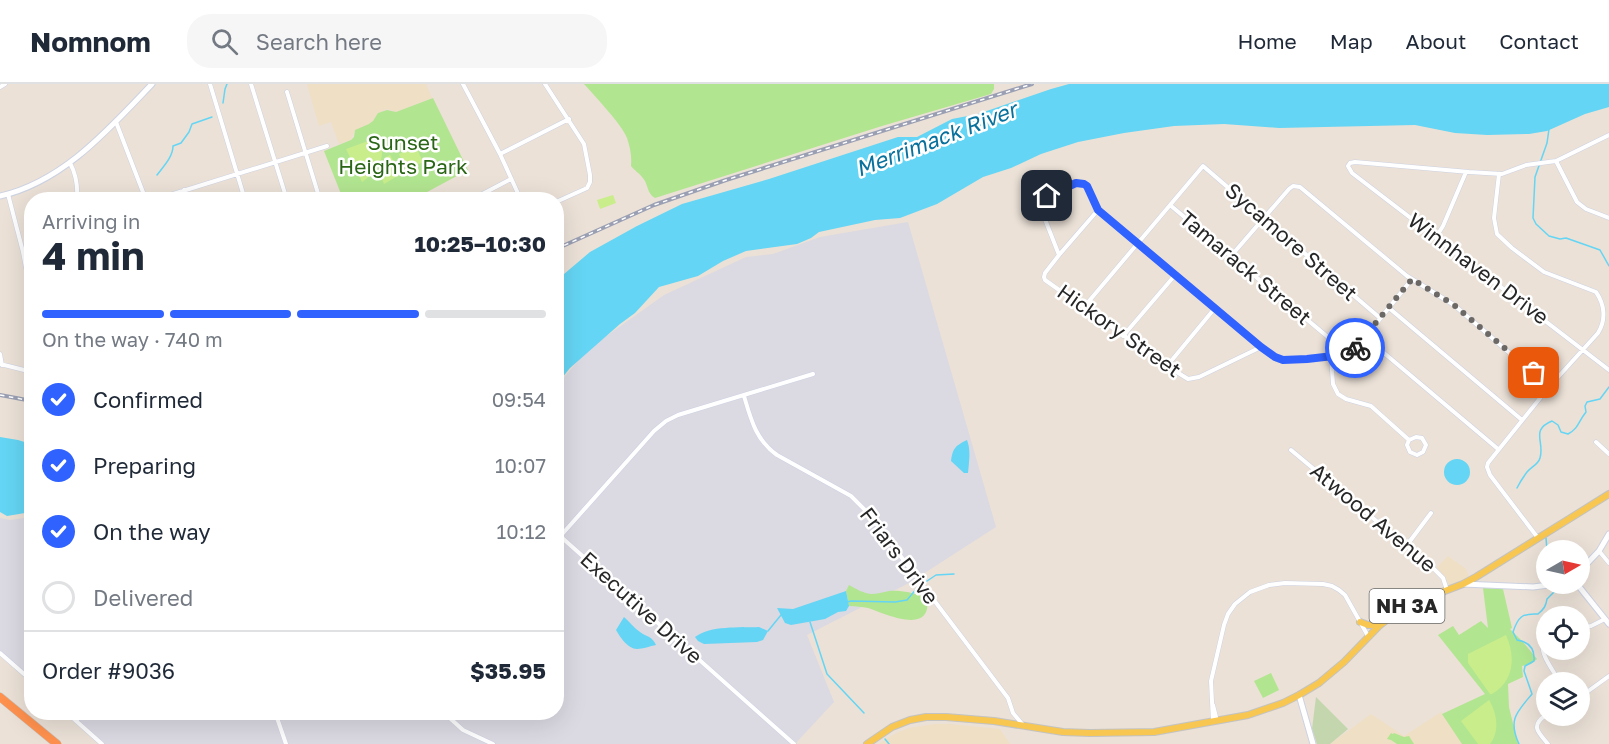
<!DOCTYPE html>
<html lang="en">
<head>
<meta charset="utf-8">
<style>
  body { margin:0; font-family:"Golos Text",sans-serif; background:#f6f6f7; color:#1f2937; height:100vh; display:flex; flex-direction:column; font-size:22px; white-space:nowrap }
  * { box-sizing:border-box; margin:0 }
  p { font-size:20px; color:#747a83 }
  .icon { flex:none; width:33px; height:33px; fill:none; stroke:currentColor; stroke-width:2; stroke-linecap:round; stroke-linejoin:round }
  .map { position:relative; flex:1; overflow:hidden }
  .details { position:absolute; left:24px; top:108px; width:540px; height:528px; display:flex; flex-direction:column; background:#fff; border-radius:24px; box-shadow:0 6px 24px #0002 }
  .details>* { flex:none }
  .needle { width:39px; rotate:81deg }
  .buttons { position:absolute; left:1536px; top:456px; display:grid; gap:12px }
  .buttons a { display:grid; place-items:center; width:54px; height:54px; border-radius:50%; background:#fff; box-shadow:0 6px 24px #0002; font-size:30px }
  .pin { position:absolute; display:grid; place-items:center; width:51px; height:51px; color:#fff; margin:-26px; border-radius:12px; box-shadow:0 3px 9px #0006 }
  .courier { position:absolute; display:grid; place-items:center; width:60px; height:60px; margin:-30px; border:4px solid #3062ff; border-radius:50%; background:#fff; color:#222; box-shadow:0 2px 8px #0007 }
  .head em { font-style:normal; font-weight:700 }
  .head div { display:flex; flex-direction:column-reverse }
  .head { display:flex; align-items:center; justify-content:space-between; height:102px; padding:0 18px }
  h1 { font-size:39px; font-weight:700; line-height:45px }
  .bar { display:grid; grid-template-columns:repeat(4,1fr); gap:9px 6px; align-content:center; height:72px; padding:0 18px }
  .bar i { height:8px; border-radius:4px; background:#e0e1e3 }
  .bar .current { background:#3062ff }
  .bar p { grid-column:span 4 }
  .line { display:flex; align-items:center; gap:15px; padding:0 18px; border-top:2px solid #e0e1e3 }
  .line div { flex:1 }
  ol { padding:0 18px; list-style:none }
  li { display:flex; align-items:center; gap:18px; height:66px }
  li p { margin-inline-start:auto }
  li .icon { padding:6px; border-radius:50%; background:#3062ff; color:#fff; stroke-width:4 }
  li:last-child { color:#747a83 }
  li i { width:33px; height:33px; border:3px solid #e0e1e3; border-radius:50% }
  header { display:flex; align-items:center; gap:36px; box-sizing:border-box; height:84px; padding:0 30px; background:#fff; border-bottom:2px solid #e0e1e3 }
  header strong { font-size:28px }
  nav { display:flex; gap:33px; margin-inline-start:auto; font-size:21px }
  .search { width:420px; height:54px; background:#f6f6f7; display:flex; align-items:center; gap:15px; box-sizing:border-box; padding:0 21px; border-radius:24px; color:#747a83; font-size:22px }
  .map>svg:first-child { display:block }
  .industrial { fill:#dbd9e2 }
  .education { fill:#eedfc5 }
  .green { fill:#b2e590 }
  .cemetery { fill:#c3d6ae }
  .pitch { fill:#c9ed8b }
  .water { fill:#64d5f4 }
  .lines { fill:none; stroke-linecap:round; stroke-linejoin:round }
  .stream { stroke:#64d5f4; stroke-width:1.5 }
  .minor-casing { stroke:#cdd2e2; stroke-width:5 }
  .tertiary-casing { stroke:#cdd2e2; stroke-width:7 }
  .primary-casing { stroke:#c3c3c3; stroke-width:8 }
  .motorway-casing { stroke:#c3c3c3; stroke-width:9 }
  .minor { stroke:#fff; stroke-width:4 }
  .tertiary { stroke:#fff; stroke-width:5 }
  .primary { stroke:#f7c751; stroke-width:6 }
  .motorway { stroke:#ff914e; stroke-width:8 }
  .rail-casing { stroke:#9a9fb3; stroke-width:4 }
  .rail { stroke:#fff; stroke-width:1.5; stroke-dasharray:4.5; stroke-linecap:butt }
  .done { stroke:#6c6865; stroke-width:6; stroke-dasharray:0 10.8 }
  .route { stroke:#3062ff; stroke-width:8 }
  .labels { text-anchor:middle; stroke-width:5; stroke-linejoin:round; paint-order:stroke }
  .shield { fill:#fff; stroke:#686868; stroke-width:1.5 }
  .shield-label { font-size:20px; font-weight:bold; fill:#272727 }
  .park-label { font-size:21px; fill:#2a6616; stroke:#fff }
  .street-label { font-size:21px; fill:#272727; stroke:#fff }
  .water-label { font-size:22px; font-style:italic; fill:#07709c; stroke:#fff }
</style>
</head>
<body>
<header>
<strong>Nomnom</strong>
<div class="search"><svg class="icon" aria-label="search" viewBox="0 0 24 24"><circle cx="10" cy="10" r="6"/><path d="M15 15l6 6"/></svg>Search here</div>
<nav><a>Home</a><a>Map</a><a>About</a><a>Contact</a></nav>
</header>
<div class="map">
<svg width="1609" height="660" viewBox="0 0 1609 660">
  <rect width="100%" height="100%" fill="#ebe1d7"/>
  <path class="industrial" d="M908,138L996,443L909,499L807,551L834,618L795,660H105L69,629L556,628L557,302L587,266L664,211L746,173L773,170L820,153Z
    M31,433V595L0,568V434L10,436Z"/>
  <path class="education" d="M307,0H426L432,14L396,28L387,25L378,29L373,37L369,40L355,46L351,56L339,60L331,38L319,42Z
    M1448,472L1466,485L1469,493L1450,502L1436,484Z
    M1441,628L1462,660H1330L1371,630L1404,652Z
    M934,640H949L1000,645L1010,660H879L896,649L909,644Z"/>
  <path class="green" d="M584,0H994V5L991,10L882,42L655,114C646,109 649,100 642,93C639,89 635,87 631,82C632,72 630,63 627,54C623,42 594,11 584,0Z
    M433,14L468,86L414,115H343L324,67L351,56L354,53L355,46L369,40L373,37L378,29L387,26L396,28Z
    M849,501C856,505 863,509 871,510C877,510 883,508 889,507C899,506 913,508 922,513C926,516 928,520 927,525C922,548 881,528 868,524C862,523 856,522 849,522L846,507Z
    M1483,504L1503,505L1512,544L1510,545L1523,558L1537,575L1531,580L1522,582L1523,593L1508,600L1509,623L1518,660H1462L1442,630L1485,610L1438,551L1453,542L1459,551L1481,537L1488,544Z
    M1271,589L1279,606L1263,614L1254,597Z
    M1391,649L1393,650L1394,649L1404,653L1409,652L1414,660H1397L1391,656L1387,655Z"/>
  <path class="cemetery" d="M1316,613L1348,645L1330,660H1317L1312,645Z"/>
  <path class="pitch" d="M379,53C387,74 379,86 362,98L346,65Z
    M416,63L423,78L406,86L399,70Z
    M390,71L401,90L384,100L379,87L386,73Z
    M613,111L616,119L600,125L597,116Z
    M1506,551C1516,573 1514,597 1492,610H1490L1468,579V570Z
    M1489,616C1497,629 1500,647 1490,660H1478L1461,637Z"/>
  <path class="water" d="M1069,0H1609V23L1585,30L1547,47L1529,50L1487,51L1455,49L1415,41L1279,44L1224,40L1174,42L1124,49L1078,58L1041,70L1011,84L983,93L937,120L900,134L875,136L819,148L811,154L797,160L746,167L723,177L698,192L659,203L635,229L620,240L570,284L557,300V196L590,168L637,142L682,120L769,95L898,53H917L952,35L978,30L1051,5Z
    M0,353L18,356L31,360V428L7,432L0,428Z
    M967,356C971,366 969,378 968,389H964L951,377C953,364 955,362 967,356Z
    M1444 388a13 13 0 1 1 26 0a13 13 0 1 1-26 0Z
    M846,507L849,522L846,527L838,528L825,535L791,541L785,539L777,524L793,525Z
    M624,533C630,538 634,544 640,548C647,553 652,552 656,561C650,562 643,565 637,565C628,565 620,553 616,546Z
    M759,543L768,547L763,556L757,558L704,560L698,557L695,553C711,541 739,544 759,543Z"/>
  <g class="lines">
    <path class="stream" d="M223,19L225,5L227,0
      M1549,45L1547,59L1535,93L1533,134L1536,140L1549,152L1560,155L1566,154L1600,166L1609,182
      M157,91C163,83 173,73 173,62L181,59L189,48L192,40L212,33
      M1517,404C1519,400 1524,392 1527,388C1531,383 1538,381 1540,374C1545,358 1530,346 1552,337L1558,341L1561,348L1568,350C1579,344 1578,338 1586,328L1585,322L1587,318L1600,315L1609,303
      M1546,454L1547,466
      M924,499L936,491L954,490
      M847,518L851,517L895,518L907,516L918,503
      M810,538L827,590L864,629
      M768,547L781,531
      M885,655L889,660
      M1519,660C1508,636 1516,629 1532,610L1524,587L1525,582L1534,577C1535,565 1530,558 1517,556L1513,548C1518,533 1522,529 1538,530C1544,525 1546,522 1547,515L1555,507"/>
    <defs>
      <path id="minor" d="M210,0L245,116
        M251,0L287,116
        M463,0L500,70L521,116
        M545,0L584,60L590,91V98L587,104L556,118
        M0,3L5,0
        M287,8L320,116
        M116,38L146,116
        M1609,51L1556,77L1526,81L1502,90L1469,88L1355,78L1350,79L1348,82L1352,89L1609,286
        M500,70L569,35
        M1556,77L1577,118L1586,125L1609,134
        M70,79C76,90 78,102 77,116
        M1499,90L1494,134L1497,150L1512,164L1544,188L1596,208C1605,221 1606,236 1598,249L1549,303L1488,379L1487,383L1490,391L1538,454
        M184,106L187,116
        M8,110L23,168L32,215
        M154,116L327,62
        M471,116L511,95
        M1170,121L1347,269
        M1098,126L1059,171L1045,189L1044,193L1045,196L1167,282L1188,295L1199,293L1261,263
        M1436,153L1443,142L1466,88
        M1059,171L1041,125V117C1048,109 1074,98 1084,100L1098,125L1261,263L1275,273L1283,276L1307,275L1348,269L1363,256L1412,195
        M1231,172L1289,105L1293,102L1300,103L1407,192L1454,221L1549,303
        M1084,223L1203,82L1380,234
        M1389,224L1522,336
        M1123,252L1176,190
        M1365,253L1498,365
        M0,270L2,281
        M1331,272L1333,300L1338,310L1346,315L1371,322L1409,356L1416,353L1422,354L1426,361L1423,368L1417,371L1410,368L1407,361L1409,356
        M0,280L32,288
        M1167,282L1215,224
        M744,312C751,336 756,356 777,371L851,412L868,429L1008,614L1013,629L1023,641
        M1596,358L1609,370
        M1291,366L1433,484L1443,494L1447,506
        M560,452L794,660
        M556,457L654,347L666,337L678,331L813,290
        M1407,461L1431,429
        M1599,467L1609,479
        M1580,543L1591,542L1605,535
        M1546,553C1535,565 1553,586 1560,598
        M0,569L32,597
        M1580,613L1609,592
        M1213,621L1217,637
        M66,628L102,660
        M275,628L286,660
        M443,628L463,646L493,660
        M1546,631C1530,642 1538,648 1548,660
        M76,637L84,628
        M1213,638L1211,597L1224,541L1228,530L1235,520L1250,508L1269,501L1285,499L1323,500L1332,502L1339,506L1345,511L1368,552"/>
      <path id="tertiary" d="M0,112C63,98 109,45 152,0
        M1580,487L1599,467L1609,450
        M1463,500L1533,503L1557,500
        M1577,500L1609,540
        M1299,611L1313,660"/>
      <path id="primary" d="M1360,538L1368,541H1380
        M867,660L892,643L910,636L926,633H946L994,637L1063,648L1090,649L1154,648L1248,631L1283,619L1299,611L1319,599L1344,578L1380,541L1401,525L1411,520L1463,500L1476,493L1609,410"/>
      <path id="motorway" d="M0,613L57,660"/>
    </defs>
    <use href="#minor" class="minor-casing"/>
    <use href="#tertiary" class="tertiary-casing"/>
    <use href="#primary" class="primary-casing"/>
    <use href="#motorway" class="motorway-casing"/>
    <use href="#minor" class="minor"/>
    <use href="#tertiary" class="tertiary"/>
    <use href="#primary" class="primary"/>
    <use href="#motorway" class="motorway"/>
    <defs>
      <path id="rail" d="M556,165L654,121L726,96L1032,0
        M0,311L32,317"/>
    </defs>
    <use href="#rail" class="rail-casing"/>
    <use href="#rail" class="rail"/>
  </g>
  <g class="lines">
    <path class="done" d="M1355,264L1412,195L1454,221L1534,289"/>
    <path class="route" d="M1047,112L1076,99L1084,100L1087,102L1098,126L1261,263L1275,273L1283,276L1307,275L1342,271L1348,269L1355,264"/>
  </g>
  <g class="labels">
    <rect class="shield" x="1369.5" y="505" width="75" height="34" rx="4.5"/>
    <g class="shield-label">
      <text x="1407" y="529">NH 3A</text>
    </g>
    <g class="park-label">
      <text x="403" y="66">Sunset<tspan x="403" dy="24">Heights Park</tspan></text>
    </g>
    <g class="street-label">
      <text transform="translate(1291 158) rotate(41)" y="7">Sycamore Street</text>
      <text transform="translate(1245 184) rotate(40)" y="7">Tamarack Street</text>
      <text transform="translate(1478 185) rotate(37)" y="7">Winnhaven Drive</text>
      <text transform="translate(1119 247) rotate(35)" y="7">Hickory Street</text>
      <text transform="translate(1373 434) rotate(40)" y="7">Atwood Avenue</text>
      <text transform="translate(899 472) rotate(53)" y="7">Friars Drive</text>
      <text transform="translate(641 524) rotate(42)" y="7">Executive Drive</text>
    </g>
    <g class="water-label">
      <text transform="translate(936 55) rotate(-21)" y="8">Merrimack River</text>
    </g>
  </g>
</svg>
<div class="buttons">
<a><svg class="needle" viewBox="-14 -14 28 28"><path d="M0-13l5 13h-10z" fill="#e53935"/><path d="M0 13l5-13h-10z" fill="#747a83"/></svg></a>
<a><svg class="icon" aria-label="locate" viewBox="0 0 24 24"><circle cx="12" cy="12" r="6"/><path d="M12 2v4M12 18v4M2 12h4M18 12h4"/></svg></a>
<a><svg class="icon" aria-label="layers" viewBox="0 0 24 24"><path d="M12 4l9 5-9 5-9-5zM3 14l9 5 9-5"/></svg></a>
</div>
<div class="pin" style="left:1534px;top:289px;background:#ea580c"><svg class="icon" aria-label="bag" viewBox="0 0 24 24"><path d="M5 8h14l-1 12H6zM9 8a3 3 0 0 1 6 0"/></svg></div>
<div class="pin" style="left:1047px;top:112px;background:#1f2937"><svg class="icon" aria-label="home" viewBox="0 0 24 24"><path d="M3 11l9-7 9 7M6 9v11h12V9"/></svg></div>
<div class="courier" style="left:1355px;top:264px"><svg class="icon" aria-label="bike" viewBox="0 0 24 24"><circle cx="6" cy="16" r="4"/><circle cx="18" cy="16" r="4"/><path d="M6 16l4-8h5l3 8M10 8l3 8H6M13 5h3"/></svg></div>
<section class="details">
<div class="head"><div><h1>4 min</h1><p>Arriving in</p></div><em>10:25–10:30</em></div>
<div class="bar"><i class="current"></i><i class="current"></i><i class="current"></i><i></i><p>On the way · 740 m</p></div>
<ol>
<li><svg class="icon" aria-label="check" viewBox="0 0 24 24"><path d="M5 12l5 5 9-10"/></svg>Confirmed<p>09:54</p></li>
<li><svg class="icon" aria-label="check" viewBox="0 0 24 24"><path d="M5 12l5 5 9-10"/></svg>Preparing<p>10:07</p></li>
<li><svg class="icon" aria-label="check" viewBox="0 0 24 24"><path d="M5 12l5 5 9-10"/></svg>On the way<p>10:12</p></li>
<li><i></i>Delivered</li>
</ol>
<div class="line" style="height:78px"><div>Order #9036</div><b>$35.95</b></div>
</section>
</div>
</body>
</html>
